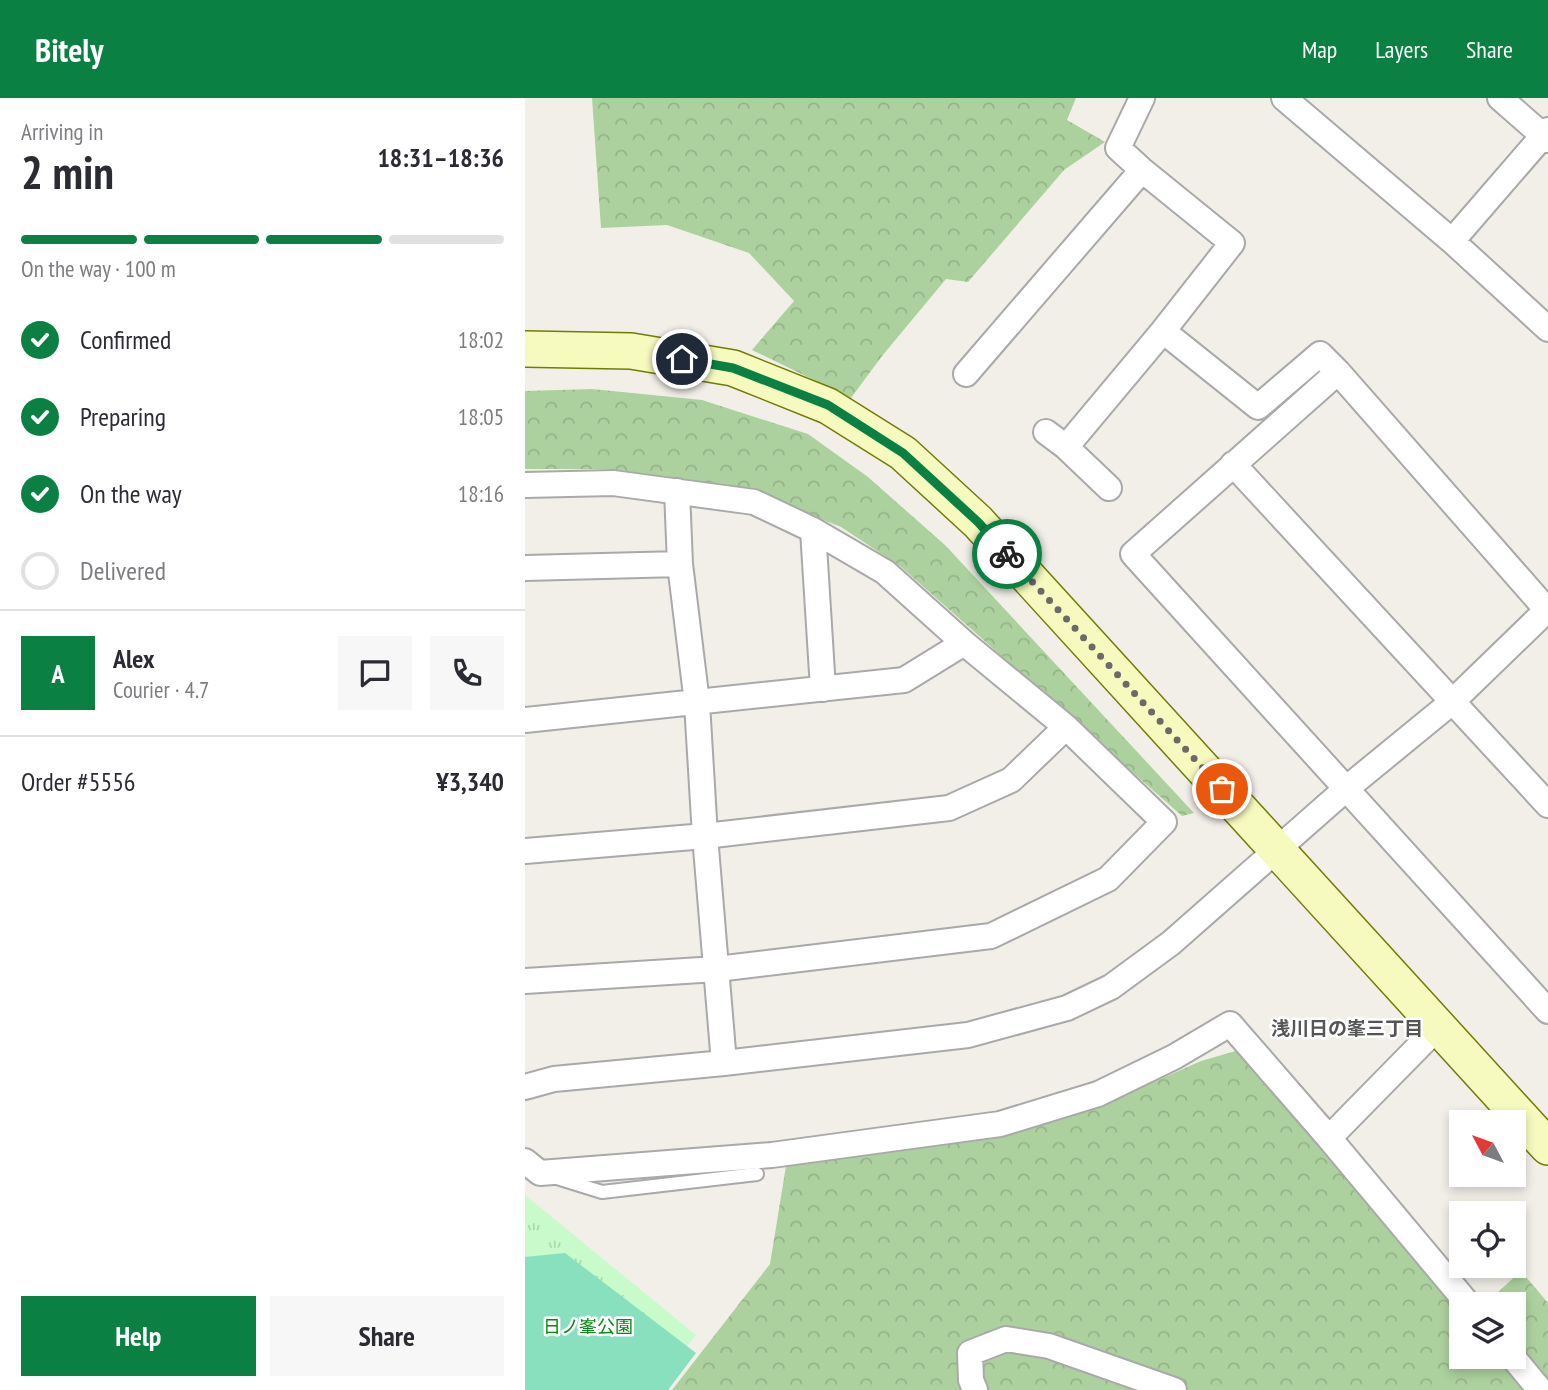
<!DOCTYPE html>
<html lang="en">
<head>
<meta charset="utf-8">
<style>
  body { margin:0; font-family:"PT Sans Narrow","Noto Sans JP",sans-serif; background:#f7f7f7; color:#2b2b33; height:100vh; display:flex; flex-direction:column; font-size:26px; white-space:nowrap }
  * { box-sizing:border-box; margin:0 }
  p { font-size:23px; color:#7c7c81 }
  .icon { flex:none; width:38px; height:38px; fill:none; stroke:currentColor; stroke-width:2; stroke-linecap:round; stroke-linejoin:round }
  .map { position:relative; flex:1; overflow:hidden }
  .details { display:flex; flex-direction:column; background:#fff; width:525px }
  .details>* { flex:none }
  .needle { width:46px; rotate:311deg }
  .fabs { position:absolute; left:924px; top:1012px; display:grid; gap:14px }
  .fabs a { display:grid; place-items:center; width:77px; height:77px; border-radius:0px; background:#fff; box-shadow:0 4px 10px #0003; font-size:35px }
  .pin { position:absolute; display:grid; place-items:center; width:60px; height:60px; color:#fff; margin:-30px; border:4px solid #fff; border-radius:50%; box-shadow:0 2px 7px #0007 }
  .courier { position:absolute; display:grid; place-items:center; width:70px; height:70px; margin:-35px; border:5px solid #0b8043; border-radius:50%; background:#fff; color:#222; box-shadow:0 2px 9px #0007 }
  .overview em { font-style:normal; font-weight:600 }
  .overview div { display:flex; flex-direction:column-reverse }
  .overview { display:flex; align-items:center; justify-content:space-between; height:119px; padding:0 21px }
  h1 { font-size:46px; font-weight:600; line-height:52px }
  .bar { display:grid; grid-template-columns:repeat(4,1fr); gap:10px 7px; align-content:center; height:84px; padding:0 21px }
  .bar i { height:9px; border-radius:5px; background:#e1e1e2 }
  .bar .active { background:#0b8043 }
  .bar p { grid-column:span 4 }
  .line { display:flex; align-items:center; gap:18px; padding:0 21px; border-top:2px solid #e1e1e2 }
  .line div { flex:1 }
  .round { display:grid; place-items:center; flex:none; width:74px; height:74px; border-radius:0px; background:#f7f7f7 }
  ol { padding:0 21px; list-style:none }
  li { display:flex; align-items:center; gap:21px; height:77px }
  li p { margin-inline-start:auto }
  li .icon { padding:7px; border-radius:50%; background:#0b8043; color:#fff; stroke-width:4 }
  li:last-child { color:#7c7c81 }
  li i { width:38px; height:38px; border:4px solid #e1e1e2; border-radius:50% }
  .primary-button { display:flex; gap:14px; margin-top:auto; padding:14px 21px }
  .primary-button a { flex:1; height:80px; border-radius:0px; background:#0b8043; color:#fff; font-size:28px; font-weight:600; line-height:80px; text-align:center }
  .primary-button a+a { background:#f7f7f7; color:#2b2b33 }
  header { display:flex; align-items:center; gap:42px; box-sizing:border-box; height:98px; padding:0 35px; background:#0b8043; color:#fff }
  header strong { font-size:33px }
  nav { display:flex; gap:38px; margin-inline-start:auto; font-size:24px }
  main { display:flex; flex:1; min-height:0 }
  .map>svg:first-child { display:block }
  .forest { fill:url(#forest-crowns) }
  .park { fill:url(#park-tufts) }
  .pitch { fill:#88e0be }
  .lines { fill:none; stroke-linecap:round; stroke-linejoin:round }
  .lane-casing { stroke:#a9a9a9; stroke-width:16 }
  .street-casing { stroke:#a9a9a9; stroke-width:28 }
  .secondary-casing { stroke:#707d05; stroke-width:38 }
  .lane { stroke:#fff; stroke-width:12 }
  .street { stroke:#fff; stroke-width:24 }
  .secondary { stroke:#f7fabf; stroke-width:35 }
  .done { stroke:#6b6a68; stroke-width:7; stroke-dasharray:0 12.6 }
  .route { stroke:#0b8043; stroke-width:9 }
  .labels { text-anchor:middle; stroke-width:5; stroke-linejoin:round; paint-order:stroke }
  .park-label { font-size:18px; fill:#0c8416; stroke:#fff }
  .neighbourhood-label { font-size:19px; font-weight:bold; fill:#555; stroke:#fff }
</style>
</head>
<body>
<header>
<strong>Bitely</strong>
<nav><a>Map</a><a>Layers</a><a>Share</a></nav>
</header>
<main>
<section class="details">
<div class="overview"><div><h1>2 min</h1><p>Arriving in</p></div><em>18:31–18:36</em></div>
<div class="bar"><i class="active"></i><i class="active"></i><i class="active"></i><i></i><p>On the way · 100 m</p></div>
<ol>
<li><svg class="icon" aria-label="check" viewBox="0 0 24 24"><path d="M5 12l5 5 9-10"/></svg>Confirmed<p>18:02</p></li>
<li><svg class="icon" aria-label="check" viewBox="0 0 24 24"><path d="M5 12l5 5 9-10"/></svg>Preparing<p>18:05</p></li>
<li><svg class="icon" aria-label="check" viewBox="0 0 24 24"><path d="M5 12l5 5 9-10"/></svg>On the way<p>18:16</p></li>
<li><i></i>Delivered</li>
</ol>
<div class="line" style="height:126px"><b class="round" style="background:#0b8043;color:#fff">A</b><div><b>Alex</b><p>Courier · 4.7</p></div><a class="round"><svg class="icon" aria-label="chat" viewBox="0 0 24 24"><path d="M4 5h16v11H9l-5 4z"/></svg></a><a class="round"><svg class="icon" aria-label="phone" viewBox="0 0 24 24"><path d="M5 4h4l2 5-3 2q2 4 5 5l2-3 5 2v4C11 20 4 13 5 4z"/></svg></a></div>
<div class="line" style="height:91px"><div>Order #5556</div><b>¥3,340</b></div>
<div class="primary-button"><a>Help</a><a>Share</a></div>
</section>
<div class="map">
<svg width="1023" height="1292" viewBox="0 0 1023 1292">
  <defs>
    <pattern id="forest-crowns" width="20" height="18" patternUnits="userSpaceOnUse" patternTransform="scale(1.75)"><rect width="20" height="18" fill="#add19e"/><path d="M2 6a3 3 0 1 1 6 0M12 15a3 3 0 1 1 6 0" fill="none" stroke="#95b388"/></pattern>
    <pattern id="park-tufts" width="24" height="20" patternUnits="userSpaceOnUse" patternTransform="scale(1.75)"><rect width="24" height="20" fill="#c8facc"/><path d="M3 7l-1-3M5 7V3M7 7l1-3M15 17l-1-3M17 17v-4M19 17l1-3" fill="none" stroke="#acd6af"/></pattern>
  </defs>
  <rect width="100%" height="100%" fill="#f2efe9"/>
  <path class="forest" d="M67,0H551L542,22L580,44L539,72L443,184L421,181L357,258L326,300L227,252L269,203L224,155L142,127L76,130Z
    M67,291L177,302L283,336L343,379L420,447L669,715L657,718L375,468L316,429L211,388L85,371H0V293Z
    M714,952L936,1210V1258H989V1206H960L996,1173L1023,1205V1292H147L245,1166L261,1068L475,1036L622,987L676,963Z"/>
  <path class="park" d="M0,1097L171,1237L128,1292H0Z"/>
  <path class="pitch" d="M40,1155L171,1255L143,1292H0V1159Z"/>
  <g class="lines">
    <defs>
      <path id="lane" d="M32,1080L77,1094L232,1076"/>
      <path id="street" d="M617,0L593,50L617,72L707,145L638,233L733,309L795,256L813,274
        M759,0L927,143L1023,231
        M975,0L1023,42
        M927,143L1023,32
        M441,276L617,72
        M521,334L541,349
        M708,366L1023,707
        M0,387L88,385L229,404L288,432L360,474L439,545L541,629L639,724L583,781L466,838L192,871L0,883
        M584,390L541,349L638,233
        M152,393L155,466L172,605L180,738L199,965
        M288,432L298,591
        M0,470L155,466
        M0,622L379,582L439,545
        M0,753L180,738L424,710L486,682L541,629
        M913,929L804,1040L943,1206
        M0,989L29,981L199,965L443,937L542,910L586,889L646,845L822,690L927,604L1022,512L813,274L608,456L1023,913
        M0,1063L15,1075L247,1057L475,1026L573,996L649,959L705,926L804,1040
        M987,1258L1015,1292
        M450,1292L446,1282L445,1255L481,1241L524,1248L649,1292"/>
      <path id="secondary" d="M0,251L106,253L208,270L303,308L378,355L453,424L1023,1049"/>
    </defs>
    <use href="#lane" class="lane-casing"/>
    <use href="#street" class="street-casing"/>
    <use href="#secondary" class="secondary-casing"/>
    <use href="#lane" class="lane"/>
    <use href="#street" class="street"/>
    <use href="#secondary" class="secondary"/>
  </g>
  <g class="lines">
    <path class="done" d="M482,456L697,691"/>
    <path class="route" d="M157,261L208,270L303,307L378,355L453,424L482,456"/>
  </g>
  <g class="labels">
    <g class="park-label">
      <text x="63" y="1235">日ノ峯公園</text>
    </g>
    <g class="neighbourhood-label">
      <text x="822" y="937">浅川日の峯三丁目</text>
    </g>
  </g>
</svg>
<div class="fabs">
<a><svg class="needle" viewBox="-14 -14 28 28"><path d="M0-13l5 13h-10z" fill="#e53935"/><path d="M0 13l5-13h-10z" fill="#7c7c81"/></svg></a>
<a><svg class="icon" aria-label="locate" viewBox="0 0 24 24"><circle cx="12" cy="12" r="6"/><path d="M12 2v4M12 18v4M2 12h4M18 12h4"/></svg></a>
<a><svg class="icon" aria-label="layers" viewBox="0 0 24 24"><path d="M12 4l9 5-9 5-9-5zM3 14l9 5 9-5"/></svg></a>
</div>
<div class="pin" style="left:697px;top:691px;background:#ea580c"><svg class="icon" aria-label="bag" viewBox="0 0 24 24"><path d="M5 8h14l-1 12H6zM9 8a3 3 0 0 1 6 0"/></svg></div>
<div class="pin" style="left:157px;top:261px;background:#1f2937"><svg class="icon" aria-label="home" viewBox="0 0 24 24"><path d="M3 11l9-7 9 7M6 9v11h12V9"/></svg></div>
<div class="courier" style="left:482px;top:456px"><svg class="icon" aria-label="bike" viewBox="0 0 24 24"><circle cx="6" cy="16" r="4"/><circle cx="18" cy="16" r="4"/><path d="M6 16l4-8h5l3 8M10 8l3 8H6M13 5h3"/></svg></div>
</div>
</main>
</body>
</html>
